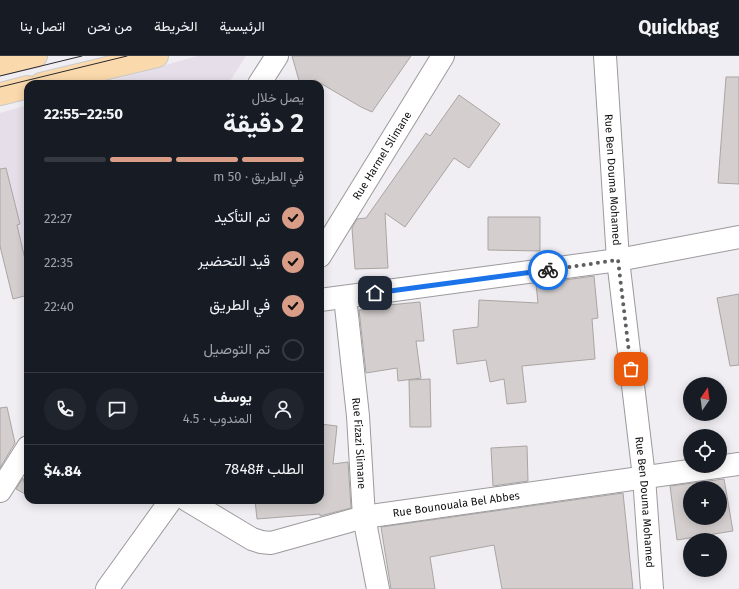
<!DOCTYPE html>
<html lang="ar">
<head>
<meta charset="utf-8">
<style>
  body { margin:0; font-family:"Fira Sans",Vazirmatn,sans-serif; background:#20242c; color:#f1f3f6; direction:rtl; height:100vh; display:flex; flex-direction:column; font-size:15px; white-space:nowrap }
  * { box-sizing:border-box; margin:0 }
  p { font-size:13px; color:#9ea1a6 }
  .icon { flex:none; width:22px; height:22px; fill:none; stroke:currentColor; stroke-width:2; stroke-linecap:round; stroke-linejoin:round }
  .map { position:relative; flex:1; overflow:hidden; direction:ltr }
  .panel { position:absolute; left:24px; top:24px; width:300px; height:424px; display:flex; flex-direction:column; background:#171b24; border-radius:12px; box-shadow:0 2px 10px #0003; direction:rtl }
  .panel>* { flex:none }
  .needle { width:26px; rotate:14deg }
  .fabs { position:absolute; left:683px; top:321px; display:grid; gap:8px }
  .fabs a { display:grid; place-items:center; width:44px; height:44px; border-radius:50%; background:#171b24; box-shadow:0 2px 10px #0003; font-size:20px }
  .pin { position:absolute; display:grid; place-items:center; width:34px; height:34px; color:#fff; margin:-17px; border-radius:8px; box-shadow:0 2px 6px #0006 }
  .courier { position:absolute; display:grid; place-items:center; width:40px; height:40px; margin:-20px; border:3px solid #1a73e8; border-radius:50%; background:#fff; color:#222; box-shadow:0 1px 5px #0007 }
  .head em { font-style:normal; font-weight:700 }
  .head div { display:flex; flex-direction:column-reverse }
  .head { display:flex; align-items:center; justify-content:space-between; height:68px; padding:0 20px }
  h1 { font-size:26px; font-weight:700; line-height:30px }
  .bar { display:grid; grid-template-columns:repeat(4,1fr); gap:6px 4px; align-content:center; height:48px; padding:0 20px }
  .bar i { height:5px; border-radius:3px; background:#363941 }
  .bar .selected { background:#d89c87 }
  .bar p { grid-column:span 4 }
  .line { display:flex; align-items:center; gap:10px; padding:0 20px; border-top:1px solid #363941 }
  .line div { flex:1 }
  .round { display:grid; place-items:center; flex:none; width:42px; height:42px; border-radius:21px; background:#20242c }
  ol { padding:0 20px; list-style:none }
  li { display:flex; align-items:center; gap:12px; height:44px }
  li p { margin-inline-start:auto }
  li .icon { padding:4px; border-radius:50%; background:#d89c87; color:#111; stroke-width:4 }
  li:last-child { color:#9ea1a6 }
  li i { width:22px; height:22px; border:2px solid #363941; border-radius:50% }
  header { display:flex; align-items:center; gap:24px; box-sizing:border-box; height:56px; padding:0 20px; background:#171b24; border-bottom:1px solid #363941 }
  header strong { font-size:19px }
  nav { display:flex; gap:22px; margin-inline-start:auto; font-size:14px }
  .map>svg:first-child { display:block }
  .built { fill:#e6dfea }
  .building { fill:#d4cfce; stroke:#a9a5a3; fill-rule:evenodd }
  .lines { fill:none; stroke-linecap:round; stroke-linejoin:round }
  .minor-casing { stroke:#9c9a9d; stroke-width:24 }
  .major-casing { stroke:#cbcacb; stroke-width:24 }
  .minor { stroke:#fff; stroke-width:22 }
  .major { stroke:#fad9ac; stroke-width:22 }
  .tram { stroke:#2a292c; stroke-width:1 }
  .done { stroke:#5f5e60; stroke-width:4; stroke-dasharray:0 7.2 }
  .route { stroke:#1a73e8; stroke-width:5 }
  .labels { text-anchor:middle; stroke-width:3.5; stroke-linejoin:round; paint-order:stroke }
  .street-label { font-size:11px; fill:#111012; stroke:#fdfcff }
</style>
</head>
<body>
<header>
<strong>Quickbag</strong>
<nav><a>الرئيسية</a><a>الخريطة</a><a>من نحن</a><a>اتصل بنا</a></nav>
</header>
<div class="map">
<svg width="739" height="533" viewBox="0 0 739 533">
  <rect width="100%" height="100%" fill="#f0eef2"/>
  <path class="built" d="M197,0H246L228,28H100Z
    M28,49V233L0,123V57Z"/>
  <path class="building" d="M292,0H411L372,56L361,51L315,24L300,28Z
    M726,21H739V128L718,127Z
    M459,39L500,68L469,112L454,102L405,171L385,157L388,212L355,213L352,172L357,163L366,162L426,77L430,80Z
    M6,112L20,168L17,169L28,216V239L13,243L0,190V113Z
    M488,161H540V195L488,194Z
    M594,220L598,262L592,263L595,303L522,310L526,346L507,348L504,323L490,326L486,304L457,308L453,274L478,271L479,244L538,247L536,228Z
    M739,238V309L730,310L717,242Z
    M420,246L424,285H416L421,322L398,325L397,312L366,317L359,254L390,251L389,249Z
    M430,323L431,371H410L409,324Z
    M7,351L15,387L0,412V352Z
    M320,368L337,370L333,408L348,406L351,452L320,460V458L257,463L255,444H320V440H324L321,419H320Z
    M527,390L528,425L493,430L491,392Z
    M23,422L27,439L16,433Z
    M724,423L733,475L677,484L670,430ZM690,432H720V462H690Z
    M623,437L633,533H502L494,489L430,501L435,533H391L381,471Z"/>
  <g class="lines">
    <defs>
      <g id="minor">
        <path id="s1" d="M605,0L618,204L644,421L652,533"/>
        <path d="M259,28L277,0"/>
        <path id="s2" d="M320,200L443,0"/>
        <path id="s3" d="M345,241L358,360L364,461L378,533"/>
        <path d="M320,244L618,204L739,181"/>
        <path d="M0,435L28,391"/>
        <path id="s4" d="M187,444L252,483L261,486L271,487L364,461L739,408"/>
        <path d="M107,533L171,444"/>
      </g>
      <path id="major" d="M0,8L36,0
        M41,28L157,0
        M0,38L28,31"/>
    </defs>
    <use href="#minor" class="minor-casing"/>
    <use href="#major" class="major-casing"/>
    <use href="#minor" class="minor"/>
    <use href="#major" class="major"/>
    <path class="tram" d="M0,20L82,0
      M0,31L127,0"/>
  </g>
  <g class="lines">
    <path class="done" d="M548,214L618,204L631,313"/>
    <path class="route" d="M375,237L548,214"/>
  </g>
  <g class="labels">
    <g class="street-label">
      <text dy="4" stroke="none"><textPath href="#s2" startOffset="118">Rue Harmel Slimane</textPath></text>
      <text dy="4" stroke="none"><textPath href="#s1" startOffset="124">Rue Ben Douma Mohamed</textPath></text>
      <text dy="4" stroke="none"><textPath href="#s3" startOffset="147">Rue Fizazi Slimane</textPath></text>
      <text dy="4" stroke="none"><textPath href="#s1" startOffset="448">Rue Ben Douma Mohamed</textPath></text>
      <text dy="4" stroke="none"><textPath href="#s4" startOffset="285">Rue Bounouala Bel Abbes</textPath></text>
    </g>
  </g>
</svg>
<div class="fabs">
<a><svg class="needle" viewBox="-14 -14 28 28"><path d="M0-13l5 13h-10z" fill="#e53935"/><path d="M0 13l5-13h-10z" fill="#9ea1a6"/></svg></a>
<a><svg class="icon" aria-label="locate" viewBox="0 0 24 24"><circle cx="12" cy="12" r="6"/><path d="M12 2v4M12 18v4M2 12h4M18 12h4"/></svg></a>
<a>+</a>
<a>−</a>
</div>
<div class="pin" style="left:631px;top:313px;background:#ea580c"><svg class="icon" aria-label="bag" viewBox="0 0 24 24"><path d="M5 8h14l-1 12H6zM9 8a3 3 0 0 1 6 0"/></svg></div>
<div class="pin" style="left:375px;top:237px;background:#1f2937"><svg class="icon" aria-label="home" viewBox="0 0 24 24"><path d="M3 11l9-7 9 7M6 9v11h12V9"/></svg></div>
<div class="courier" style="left:548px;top:214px"><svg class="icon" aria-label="bike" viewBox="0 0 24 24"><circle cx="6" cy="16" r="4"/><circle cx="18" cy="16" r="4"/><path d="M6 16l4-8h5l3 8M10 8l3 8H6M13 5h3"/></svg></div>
<section class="panel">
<div class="head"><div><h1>2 دقيقة</h1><p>يصل خلال</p></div><em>22:50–22:55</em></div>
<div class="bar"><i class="selected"></i><i class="selected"></i><i class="selected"></i><i></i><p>في الطريق · 50 m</p></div>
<ol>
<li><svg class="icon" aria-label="check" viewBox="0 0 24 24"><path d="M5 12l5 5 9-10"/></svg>تم التأكيد<p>22:27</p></li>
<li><svg class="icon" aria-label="check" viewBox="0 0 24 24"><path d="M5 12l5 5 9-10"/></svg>قيد التحضير<p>22:35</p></li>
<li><svg class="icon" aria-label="check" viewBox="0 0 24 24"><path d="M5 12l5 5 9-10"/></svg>في الطريق<p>22:40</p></li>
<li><i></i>تم التوصيل</li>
</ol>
<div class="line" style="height:72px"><a class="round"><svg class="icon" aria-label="person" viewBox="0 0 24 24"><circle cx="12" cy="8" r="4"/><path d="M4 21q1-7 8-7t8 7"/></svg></a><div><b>يوسف</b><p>المندوب · 4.5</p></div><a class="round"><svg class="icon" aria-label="chat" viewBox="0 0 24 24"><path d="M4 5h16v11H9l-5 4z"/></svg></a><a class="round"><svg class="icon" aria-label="phone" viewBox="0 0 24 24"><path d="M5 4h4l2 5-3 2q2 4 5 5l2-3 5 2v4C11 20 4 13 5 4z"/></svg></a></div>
<div class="line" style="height:52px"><div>الطلب #7848</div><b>$4.84</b></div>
</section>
</div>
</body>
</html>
